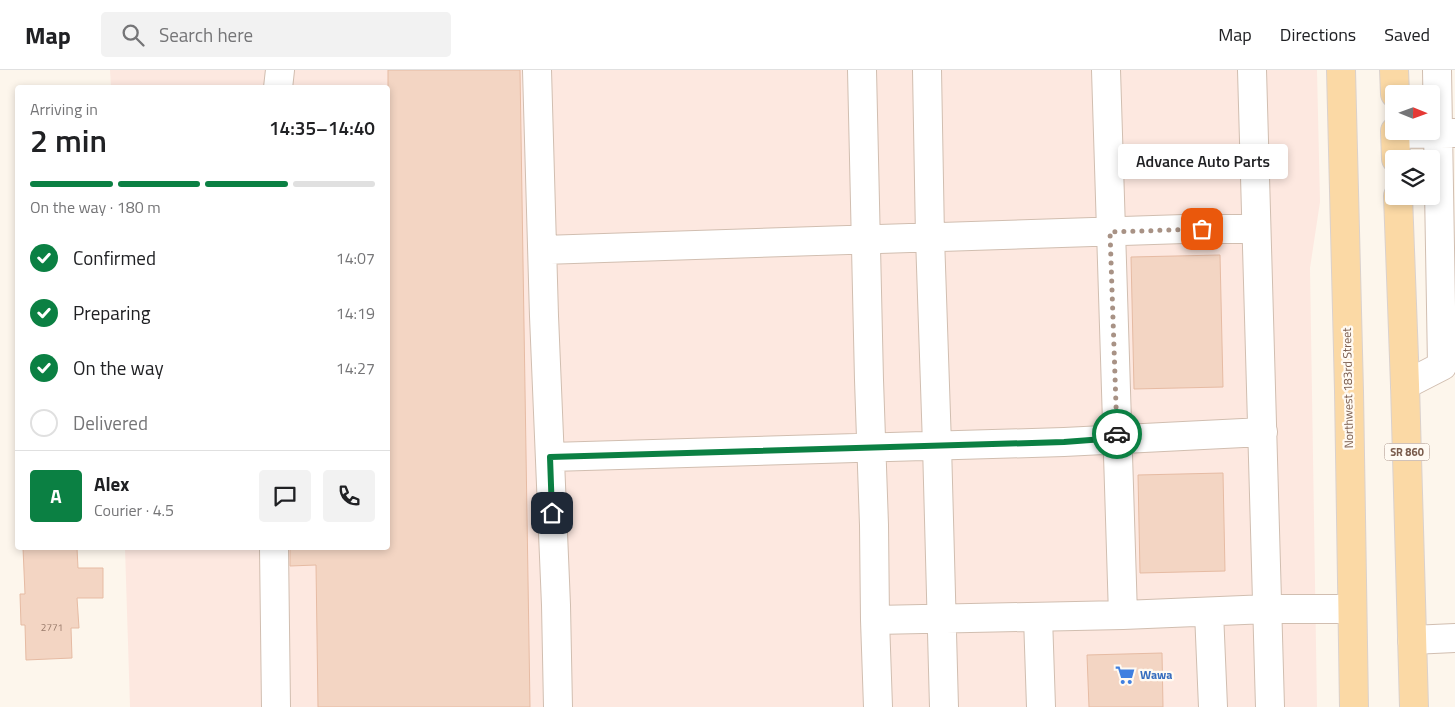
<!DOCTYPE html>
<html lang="en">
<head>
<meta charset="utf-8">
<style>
  body { margin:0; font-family:"Titillium Web",sans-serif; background:#f2f2f2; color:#202124; height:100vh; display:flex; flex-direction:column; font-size:19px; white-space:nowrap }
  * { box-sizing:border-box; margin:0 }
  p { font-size:16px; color:#757577 }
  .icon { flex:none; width:28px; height:28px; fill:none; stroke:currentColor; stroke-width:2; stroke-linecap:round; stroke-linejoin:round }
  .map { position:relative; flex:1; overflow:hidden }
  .sheet { position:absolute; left:15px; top:15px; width:375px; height:465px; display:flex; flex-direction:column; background:#fff; border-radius:5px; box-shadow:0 2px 8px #0003 }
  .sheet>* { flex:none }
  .needle { width:32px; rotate:91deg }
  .buttons { position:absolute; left:1385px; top:15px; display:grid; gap:10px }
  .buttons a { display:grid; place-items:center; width:55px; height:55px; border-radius:5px; background:#fff; box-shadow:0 2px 8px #0003; font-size:25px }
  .pin { position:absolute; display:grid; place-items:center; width:42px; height:42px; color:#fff; margin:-21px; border-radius:10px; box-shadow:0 2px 8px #0006 }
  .courier { position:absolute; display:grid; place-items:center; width:50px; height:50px; margin:-25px; border:4px solid #0b8043; border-radius:50%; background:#fff; color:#222; box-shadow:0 1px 6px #0007 }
  .bubble { position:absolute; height:35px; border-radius:5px; background:#fff; box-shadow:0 2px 8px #0003; font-size:16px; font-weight:600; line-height:35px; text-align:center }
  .overview em { font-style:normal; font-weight:600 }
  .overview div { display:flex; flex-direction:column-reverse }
  .overview { display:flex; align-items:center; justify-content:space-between; height:85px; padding:0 15px }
  h1 { font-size:32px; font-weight:600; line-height:38px }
  .bar { display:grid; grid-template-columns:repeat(4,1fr); gap:8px 5px; align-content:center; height:60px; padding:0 15px }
  .bar i { height:6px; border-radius:4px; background:#e0e0e0 }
  .bar .on { background:#0b8043 }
  .bar p { grid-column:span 4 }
  .line { display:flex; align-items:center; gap:12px; padding:0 15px; border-top:1px solid #e0e0e0 }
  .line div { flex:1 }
  .round { display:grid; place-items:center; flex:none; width:52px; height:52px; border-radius:5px; background:#f2f2f2 }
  ol { padding:0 15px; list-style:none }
  li { display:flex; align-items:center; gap:15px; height:55px }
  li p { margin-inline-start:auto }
  li .icon { padding:5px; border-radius:50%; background:#0b8043; color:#fff; stroke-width:4 }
  li:last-child { color:#757577 }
  li i { width:28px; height:28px; border:2px solid #e0e0e0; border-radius:50% }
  header { display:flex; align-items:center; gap:30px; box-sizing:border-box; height:70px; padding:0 25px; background:#fff; border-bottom:1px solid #e0e0e0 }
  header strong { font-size:24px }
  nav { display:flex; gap:28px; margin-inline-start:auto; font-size:18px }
  .search { width:350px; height:45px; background:#f2f2f2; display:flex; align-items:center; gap:12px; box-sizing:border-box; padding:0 18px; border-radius:5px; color:#757577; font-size:19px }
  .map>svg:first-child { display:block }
  .commercial { fill:#fde8e0 }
  .building { fill:#f3d5c3; stroke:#e6bba3 }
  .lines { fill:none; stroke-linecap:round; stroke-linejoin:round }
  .minor-casing { stroke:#d1beb0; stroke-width:30 }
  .major-casing { stroke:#dad1cd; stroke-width:30 }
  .minor { stroke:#fff; stroke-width:28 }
  .major { stroke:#fbd9a5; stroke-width:28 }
  .done { stroke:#a89285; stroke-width:5; stroke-dasharray:0 9 }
  .route { stroke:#0b8043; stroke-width:6 }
  .labels { text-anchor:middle; stroke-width:4.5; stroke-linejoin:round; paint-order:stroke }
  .number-label { font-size:10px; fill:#987a6a }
  .shield { fill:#fffaf3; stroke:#a28b7f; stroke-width:1 }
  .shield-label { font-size:11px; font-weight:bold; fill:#7a5c4d }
  .street-label { font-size:12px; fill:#7a5c4d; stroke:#fffaf3 }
  .shop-label { font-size:12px; font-weight:bold; fill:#366cbe; stroke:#fffaf3; text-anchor:start }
</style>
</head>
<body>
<header>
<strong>Map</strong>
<div class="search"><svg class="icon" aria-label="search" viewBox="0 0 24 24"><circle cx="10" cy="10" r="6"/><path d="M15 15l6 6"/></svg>Search here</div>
<nav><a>Map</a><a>Directions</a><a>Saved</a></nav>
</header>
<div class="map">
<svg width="1455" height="637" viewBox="0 0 1455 637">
  <rect width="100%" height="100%" fill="#fdf6ec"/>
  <path class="commercial" d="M110,0H1317L1320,132L1310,198L1317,637H130L125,478H388V18L111,17Z"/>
  <path class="building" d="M388,0H520L530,637H318L316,495L290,496V478H388Z
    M1220,185L1223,317L1134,319L1131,187Z
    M1223,403L1225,501L1140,503L1138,405Z
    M23,478H77L78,498H103V528H77L79,558H71L72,588L26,590L25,555H21L20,524H25Z
    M1162,583L1163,637H1089L1087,585Z"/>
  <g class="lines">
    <defs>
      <path id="minor" d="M537,0L544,246L556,535L558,637
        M862,0L869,310L874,455L875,550L878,637
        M927,0L930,167L937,375L944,637
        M1106,0L1123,545
        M1252,0L1270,637
        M278,18L280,0
        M1396,64L1455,63
        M543,180L1184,159H1256
        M1405,315L1442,296L1437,0
        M551,387L1064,372L1263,362
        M274,478L276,637
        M1209,542L1213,637
        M1038,547L1041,637
        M875,550L1123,545L1268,539H1352
        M1412,570L1455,568"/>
      <path id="major" d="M1341,0L1349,321L1354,637
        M1394,0L1395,24
        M1395,61L1396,89
        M1398,126L1405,315L1414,637"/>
    </defs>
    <use href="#minor" class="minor-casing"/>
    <use href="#major" class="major-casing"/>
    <use href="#minor" class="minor"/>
    <use href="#major" class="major"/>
  </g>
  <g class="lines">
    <path class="done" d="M1117,364L1110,162L1202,159"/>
    <path class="route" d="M552,443L550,387L1064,372L1117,368V364"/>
  </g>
  <defs>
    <symbol id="supermarket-bare" viewBox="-9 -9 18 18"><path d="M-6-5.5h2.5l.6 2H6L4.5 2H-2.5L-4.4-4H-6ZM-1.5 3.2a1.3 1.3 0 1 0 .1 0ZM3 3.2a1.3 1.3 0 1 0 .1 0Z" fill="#3f7fe0" stroke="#fffaf3" stroke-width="2.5" paint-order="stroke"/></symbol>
  </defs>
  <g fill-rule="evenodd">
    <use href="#supermarket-bare" x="1111" y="591" width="28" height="28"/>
  </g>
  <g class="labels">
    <g class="number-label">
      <text x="52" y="561">2771</text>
    </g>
    <rect class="shield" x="1384.5" y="373.5" width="45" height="17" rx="4"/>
    <g class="shield-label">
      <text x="1407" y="386">SR 860</text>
    </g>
    <g class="street-label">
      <text transform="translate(1348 318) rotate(-91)" y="4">Northwest 183rd Street</text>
    </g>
    <g class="shop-label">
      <text x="1140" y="609">Wawa</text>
    </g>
  </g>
</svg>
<div class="buttons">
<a><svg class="needle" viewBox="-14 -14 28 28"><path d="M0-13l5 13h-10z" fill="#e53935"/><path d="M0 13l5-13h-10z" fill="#757577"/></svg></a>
<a><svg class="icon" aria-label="layers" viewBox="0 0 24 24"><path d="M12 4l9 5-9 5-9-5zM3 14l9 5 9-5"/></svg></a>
</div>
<div class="pin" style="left:1202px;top:159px;background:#ea580c"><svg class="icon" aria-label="bag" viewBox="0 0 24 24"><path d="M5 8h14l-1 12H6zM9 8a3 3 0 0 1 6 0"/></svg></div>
<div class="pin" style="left:552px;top:443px;background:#1f2937"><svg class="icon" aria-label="home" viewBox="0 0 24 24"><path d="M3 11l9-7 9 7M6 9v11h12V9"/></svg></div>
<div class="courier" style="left:1117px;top:364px"><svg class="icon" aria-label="car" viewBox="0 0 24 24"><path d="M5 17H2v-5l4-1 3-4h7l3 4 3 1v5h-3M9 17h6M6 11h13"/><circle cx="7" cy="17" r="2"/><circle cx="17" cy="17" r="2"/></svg></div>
<div class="bubble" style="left:1118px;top:74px;width:170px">Advance Auto Parts</div>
<section class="sheet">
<div class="overview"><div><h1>2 min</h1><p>Arriving in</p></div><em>14:35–14:40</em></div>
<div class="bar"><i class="on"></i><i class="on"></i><i class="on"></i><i></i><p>On the way · 180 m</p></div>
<ol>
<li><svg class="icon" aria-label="check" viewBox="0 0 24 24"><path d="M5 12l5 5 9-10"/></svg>Confirmed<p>14:07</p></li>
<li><svg class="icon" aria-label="check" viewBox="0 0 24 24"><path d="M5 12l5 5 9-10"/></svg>Preparing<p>14:19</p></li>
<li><svg class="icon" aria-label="check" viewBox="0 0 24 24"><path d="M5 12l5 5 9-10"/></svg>On the way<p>14:27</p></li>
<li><i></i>Delivered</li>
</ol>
<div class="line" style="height:90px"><b class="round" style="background:#0b8043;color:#fff">A</b><div><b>Alex</b><p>Courier · 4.5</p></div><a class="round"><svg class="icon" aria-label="chat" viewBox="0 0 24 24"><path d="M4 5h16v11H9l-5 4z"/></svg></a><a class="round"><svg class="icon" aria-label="phone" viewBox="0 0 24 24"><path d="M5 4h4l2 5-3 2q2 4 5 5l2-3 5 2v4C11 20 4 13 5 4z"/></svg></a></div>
</section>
</div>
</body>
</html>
